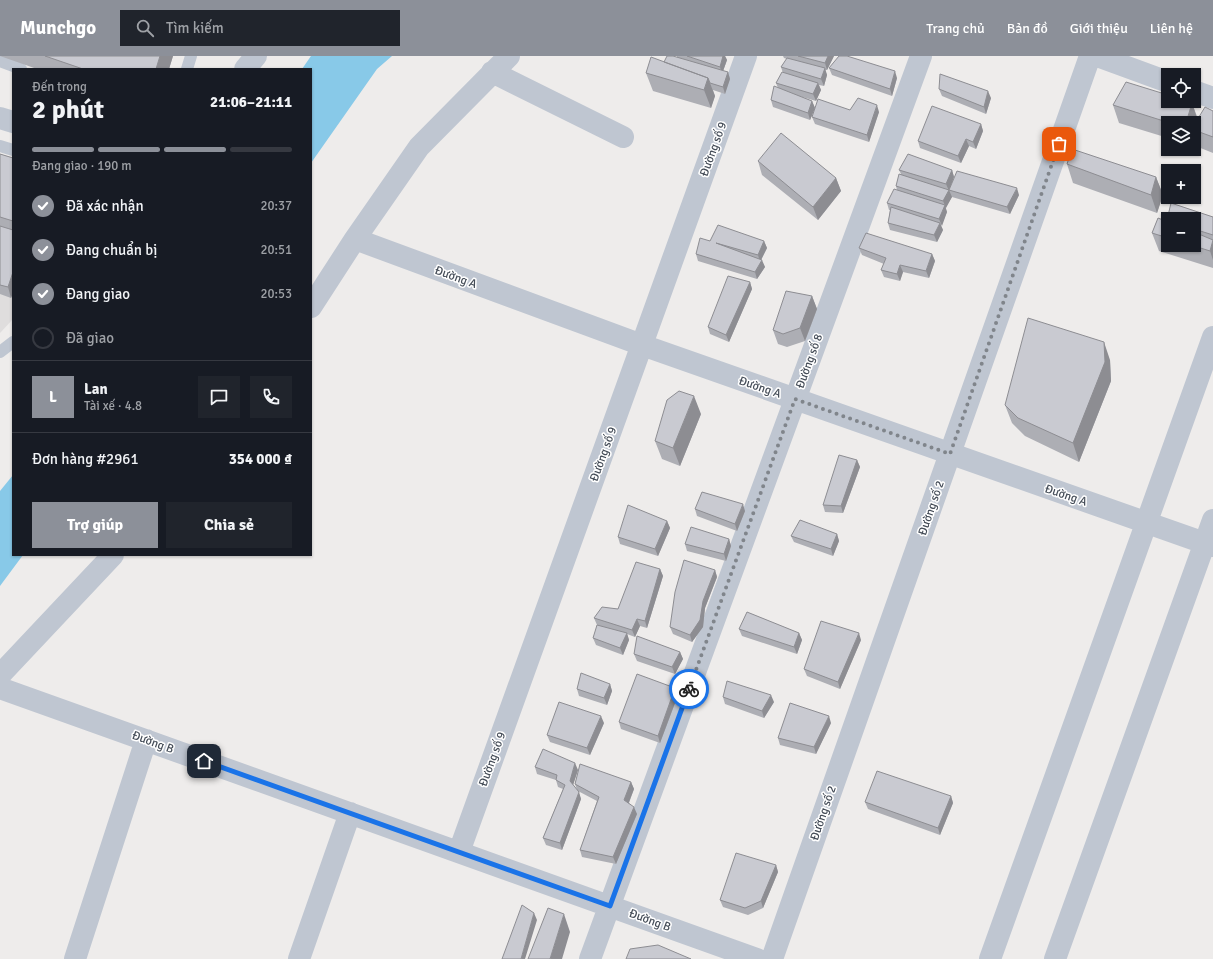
<!DOCTYPE html>
<html lang="vi">
<head>
<meta charset="utf-8">
<style>
  body { margin:0; font-family:Signika,sans-serif; background:#20242c; color:#f1f3f6; height:100vh; display:flex; flex-direction:column; font-size:15px; white-space:nowrap }
  * { box-sizing:border-box; margin:0 }
  p { font-size:13px; color:#9ea1a6 }
  .icon { flex:none; width:22px; height:22px; fill:none; stroke:currentColor; stroke-width:2; stroke-linecap:round; stroke-linejoin:round }
  .map { position:relative; flex:1; overflow:hidden }
  .sheet { position:absolute; left:12px; top:12px; width:300px; height:488px; display:flex; flex-direction:column; background:#171b24; border-radius:0px; box-shadow:0 1px 3px #0004 }
  .sheet>* { flex:none }
  .buttons { position:absolute; left:1161px; top:12px; display:grid; gap:8px }
  .buttons a { display:grid; place-items:center; width:40px; height:40px; border-radius:0px; background:#171b24; box-shadow:0 1px 3px #0004; font-size:20px }
  .pin { position:absolute; display:grid; place-items:center; width:34px; height:34px; color:#fff; margin:-17px; border-radius:8px; box-shadow:0 2px 6px #0006 }
  .courier { position:absolute; display:grid; place-items:center; width:40px; height:40px; margin:-20px; border:3px solid #1a73e8; border-radius:50%; background:#fff; color:#222; box-shadow:0 1px 5px #0007 }
  .head em { font-style:normal; font-weight:800 }
  .head div { display:flex; flex-direction:column-reverse }
  .head { display:flex; align-items:center; justify-content:space-between; height:68px; padding:0 20px }
  h1 { font-size:26px; font-weight:800; line-height:30px }
  .bar { display:grid; grid-template-columns:repeat(4,1fr); gap:6px 4px; align-content:center; height:48px; padding:0 20px }
  .bar i { height:5px; border-radius:3px; background:#363941 }
  .bar .active { background:#8c9099 }
  .bar p { grid-column:span 4 }
  .line { display:flex; align-items:center; gap:10px; padding:0 20px; border-top:1px solid #363941 }
  .line div { flex:1 }
  .round { display:grid; place-items:center; flex:none; width:42px; height:42px; border-radius:0px; background:#20242c }
  ol { padding:0 20px; list-style:none }
  li { display:flex; align-items:center; gap:12px; height:44px }
  li p { margin-inline-start:auto }
  li .icon { padding:4px; border-radius:50%; background:#8c9099; color:#fff; stroke-width:4 }
  li:last-child { color:#9ea1a6 }
  li i { width:22px; height:22px; border:2px solid #363941; border-radius:50% }
  .cta { display:flex; gap:8px; margin-top:auto; padding:8px 20px }
  .cta a { flex:1; height:46px; border-radius:0px; background:#8c9099; color:#fff; font-size:16px; font-weight:800; line-height:46px; text-align:center }
  .cta a+a { background:#20242c; color:#f1f3f6 }
  header { display:flex; align-items:center; gap:24px; box-sizing:border-box; height:56px; padding:0 20px; background:#8c9099; color:#fff }
  header strong { font-size:19px }
  nav { display:flex; gap:22px; margin-inline-start:auto; font-size:14px }
  .search { width:280px; height:36px; background:#20242c; display:flex; align-items:center; gap:10px; box-sizing:border-box; padding:0 14px; border-radius:0px; color:#9ea1a6; font-size:15px }
  .map>svg:first-child { display:block }
  .education { fill:#dfdddd }
  .water { fill:#88c9e8 }
  .lines { fill:none; stroke-linecap:round; stroke-linejoin:round }
  .lane { stroke:#bfc6d1; stroke-width:12 }
  .street { stroke:#bfc6d1; stroke-width:22 }
  .wall { fill:#adaeb4; fill-rule:evenodd }
  .shaded-wall { fill:#8d8d92 }
  .building { fill:#c9cad1; stroke:#8d8d92 }
  .done { stroke:#80858b; stroke-width:4; stroke-dasharray:0 7.2 }
  .route { stroke:#1a73e8; stroke-width:5 }
  .labels { text-anchor:middle; stroke-width:3; stroke-linejoin:round; paint-order:stroke }
  .street-label { font-size:12px; fill:#454d58; stroke:#fff }
</style>
</head>
<body>
<header>
<strong>Munchgo</strong>
<div class="search"><svg class="icon" aria-label="search" viewBox="0 0 24 24"><circle cx="10" cy="10" r="6"/><path d="M15 15l6 6"/></svg>Tìm kiếm</div>
<nav><a>Trang chủ</a><a>Bản đồ</a><a>Giới thiệu</a><a>Liên hệ</a></nav>
</header>
<div class="map">
<svg width="1213" height="903" viewBox="0 0 1213 903">
  <rect width="100%" height="100%" fill="#eeeceb"/>
  <path class="education" d="M0,99L13,103V263L0,277Z"/>
  <path class="water" d="M311,0H392L377,13L311,107V13H302Z
    M13,419V499H23L0,530V435Z"/>
  <g class="lines">
    <path class="lane" d="M0,5L21,13
      M187,13L191,0
      M0,90L13,94
      M0,296L13,286"/>
    <path class="street" d="M1097,0L1168,26
      M245,13L256,0
      M492,16L623,81
      M1194,35L1213,42
      M0,62L13,66
      M355,183L642,289L1213,490
      M311,251L355,183L419,91L509,0
      M0,619L113,499
      M0,632L757,903
      M459,796L746,0
      M75,903L146,684
      M299,903L350,757
      M590,903L921,0
      M772,903L1090,0
      M990,903L1213,281
      M1055,903L1213,464"/>
  </g>
  <path class="wall" d="M0,0H173L169,13H37Z
    M677,0H725L727,4L723,15L728,16L730,23L725,38L713,34L715,40L711,52L653,35L646,17L664,6L677,1Z
    M783,0H834L827,14H825L827,19L824,30L819,29L821,34L816,45L799,40L812,45L815,52L810,64L773,51L771,44L778,32L776,27L783,17L781,11L787,3L784,2Z
    M829,12L897,22L892,40L832,19Z
    M939,33L991,42L986,58L942,40Z
    M1192,47L1198,63L1213,55V97L1198,91L1194,80V67H1168V82L1119,67L1113,49Z
    M850,54L879,56L869,86L815,68L812,61Z
    M981,68L983,75L976,93L969,90L961,107L920,92L918,85Z
    M0,98L13,102V237L11,242L0,238Z
    M758,105L836,122L841,135L818,164L762,119Z
    M1067,108L1156,121L1163,139L1157,157L1073,127Z
    M899,114H952L954,121L949,134L1019,139L1010,158L952,141L945,152L947,156L941,170L943,174L937,186L890,174L888,167L890,154H889L887,147L897,134L896,130L901,118Z
    M1171,147L1213,161V212L1159,195L1152,177L1158,162L1168,166L1167,164ZM1168,163H1194V189H1168Z
    M710,185H764L767,192L761,204L765,211L757,223L698,205L696,198Z
    M859,192L932,198L935,205L929,222L903,216L900,225L884,221L881,214L884,208L862,199Z
    M750,226L752,233L729,286L710,278L708,271Z
    M812,240L817,253L805,285L787,291L778,288L773,274Z
    M1110,304L1111,325L1079,406L1025,380L1012,367L1005,349Z
    M701,358L680,410L662,403L655,385Z
    M857,404L860,411L843,457L825,456L823,449Z
    M695,453L745,455L737,475L697,460Z
    M667,465L670,472L658,500L620,488L618,481Z
    M837,478L839,485L833,500L794,486L791,480Z
    M729,483L731,490L726,505L687,495L685,488Z
    M660,513L663,520L647,572L640,570L635,581L627,578L629,584L623,599L596,589L593,582L599,570L597,569L594,562L618,553Z
    M715,514L717,521L705,552L703,571L692,586L673,578L670,571Z
    M739,573L799,577L802,584L797,598L742,580Z
    M861,584L840,633L807,620L804,613Z
    M680,596L683,603L675,618L637,605L634,598Z
    M610,628L612,635L607,649L579,640L577,633Z
    M675,632L678,639L660,687L621,673L619,666Z
    M723,641L774,646L764,662L725,648Z
    M604,667L590,699L550,686L547,679Z
    M831,667L816,698L780,689L778,682Z
    M535,711L578,714L573,729L577,734L575,728L631,726L634,733L629,747L637,758L616,808L582,801L580,794L597,745L578,735L581,743L562,794L546,789L543,782L563,733L558,731L556,724L537,718Z
    M951,740L953,747L940,779L868,753L865,746Z
    M776,809L778,816L763,852L748,859L723,851L720,844Z"/>
  <path class="shaded-wall" d="M160,0H173L169,13H156Z
    M723,0H725L727,4L722,18L720,11Z
    M828,0H834L827,14L825,7Z
    M825,12L827,19L824,30L821,23Z
    M895,15L897,22L892,40L890,33Z
    M728,16L730,23L725,38L723,31Z
    M708,22L715,40L711,52L704,34Z
    M818,27L821,34L816,45L813,38Z
    M988,35L991,42L986,58L984,51Z
    M812,45L815,52L810,64L808,57Z
    M1192,47L1198,65L1194,74V67H1186Z
    M877,49L879,56L869,86L867,79Z
    M981,68L983,75L976,93L973,86Z
    M966,83L969,90L961,107L958,100Z
    M952,114L954,121L949,135L946,128Z
    M1156,121L1163,139L1157,157L1151,139Z
    M836,122L841,135L818,164L813,151Z
    M1017,132L1019,139L1010,158L1007,151Z
    M949,134L952,141L946,152L943,145Z
    M945,149L947,156L942,170L939,163Z
    M940,167L943,174L937,186L934,179Z
    M764,185L767,192L760,206L758,199Z
    M1213,185V204L1210,195Z
    M932,198L935,205L929,222L926,215Z
    M762,204L765,211L757,223L755,216Z
    M900,209L903,216L900,225L897,218Z
    M13,216V237L11,242L8,231Z
    M750,226L752,233L729,286L726,279Z
    M812,240L817,253L805,285L800,272Z
    M1104,286L1110,304L1111,325L1079,406L1073,387Z
    M694,340L701,358L680,410L673,392Z
    M857,404L860,411L843,457L841,450Z
    M743,448L745,455L737,475L735,468Z
    M667,465L670,472L658,500L655,493Z
    M837,478L839,485L833,500L831,493Z
    M729,483L731,490L726,505L724,498Z
    M660,513L663,520L647,572L645,565Z
    M715,514L717,521L705,552L703,571L692,586L690,579Z
    M637,563L640,570L635,581L632,574Z
    M627,577L629,584L623,599L620,592Z
    M799,577L802,584L797,598L794,591Z
    M859,577L861,584L840,633L838,626Z
    M680,596L683,603L675,618L672,611Z
    M610,628L612,635L607,649L604,642Z
    M675,632L678,639L660,687L658,680Z
    M771,639L774,646L764,662L762,655Z
    M601,660L604,667L590,699L587,692Z
    M829,660L831,667L816,698L814,691Z
    M575,707L578,714L572,732L570,725Z
    M631,726L634,733L627,751L624,744Z
    M579,736L581,743L562,794L560,787Z
    M951,740L953,747L940,779L938,772Z
    M634,751L637,758L616,808L613,801Z
    M776,809L778,816L763,852L761,845Z
    M534,857L537,864L525,903H521Z
    M564,858L570,876L562,903H550Z"/>
  <path class="building" d="M45,0H160L156,13H83Z
    M667,0H673L728,16L723,31L710,27L708,22L664,6Z
    M687,0H723L720,11Z
    M798,0H828L825,7Z
    M839,0H847L895,15L890,33L829,12Z
    M651,1L708,22L704,34L646,17Z
    M787,2L825,12L821,23L781,11Z
    M782,16L818,27L813,38L776,27Z
    M940,18L988,35L984,51L939,33Z
    M1126,26L1168,39V45H1186L1192,47L1186,67H1170L1113,49Z
    M774,30L812,45L808,57L771,44Z
    M858,42L877,49L867,79L812,61L818,43L850,54Z
    M932,50L981,68L973,86L966,83L958,100L918,85Z
    M1205,51L1213,55V81L1194,74V69Z
    M781,77L836,122L813,151L758,105Z
    M1072,93L1156,121L1151,139L1067,108Z
    M0,98L13,102V165L0,161Z
    M908,98L952,114L946,128L899,114Z
    M957,115L1017,132L1007,151L949,134L943,145L896,130L899,118L949,134Z
    M894,133L945,149L939,163L887,147Z
    M1171,147L1213,161V179L1194,173V163H1168V164H1167Z
    M891,151L940,167L934,179L888,167Z
    M1158,162L1168,166V182L1152,177Z
    M718,169L764,185L758,199L716,187L762,204L755,216L696,198L700,182L710,185Z
    M0,170L13,174V216L8,231L0,229Z
    M1194,176L1213,184L1210,195L1191,189H1194Z
    M866,177L932,198L926,215L900,209L897,218L881,214L886,202L859,192Z
    M728,220L750,226L726,279L708,271Z
    M786,235L812,240L800,272L783,278L773,274Z
    M1028,262L1104,286L1105,306L1073,387L1018,362L1005,349Z
    M679,335L694,340L673,392L655,385L667,344Z
    M839,399L857,404L841,450L823,449Z
    M702,436L743,448L735,468L695,453Z
    M628,449L667,465L655,493L618,481Z
    M800,464L837,478L831,493L791,480Z
    M691,471L729,483L724,498L685,488Z
    M684,504L715,514L703,545L700,564L690,579L670,571L675,536Z
    M636,506L660,513L645,565L637,563L632,574L594,562L602,551L618,553Z
    M747,556L799,577L794,591L739,573Z
    M821,565L859,577L838,626L804,613Z
    M597,569L627,577L620,592L593,582Z
    M637,580L680,596L672,611L634,598Z
    M581,617L610,628L604,642L577,633Z
    M637,618L675,632L658,680L619,666Z
    M727,625L771,639L762,655L723,641Z
    M559,646L601,660L587,692L547,679Z
    M790,647L829,660L814,691L778,682Z
    M543,693L575,707L570,725L579,736L560,787L543,782L565,729L556,724L557,719L535,711Z
    M580,708L631,726L624,744L634,751L613,801L580,794L599,741L575,728Z
    M877,715L951,740L938,772L865,746Z
    M736,797L776,809L761,845L745,852L720,844Z
    M522,849L534,857L521,903H502Z
    M548,852L564,858L550,903H528Z
    M658,889L691,903H626L630,893Z"/>
  <g class="lines">
    <path class="done" d="M689,633L795,343L950,398L1059,88"/>
    <path class="route" d="M204,705L610,850L689,633"/>
  </g>
  <g class="labels">
    <g class="street-label">
      <text transform="translate(713 93) rotate(-70)" y="4">Đường số 9</text>
      <text transform="translate(456 221) rotate(20)" y="4">Đường A</text>
      <text transform="translate(809 305) rotate(-70)" y="4">Đường số 8</text>
      <text transform="translate(760 331) rotate(19)" y="4">Đường A</text>
      <text transform="translate(603 398) rotate(-70)" y="4">Đường số 9</text>
      <text transform="translate(1066 439) rotate(19)" y="4">Đường A</text>
      <text transform="translate(931 452) rotate(-71)" y="4">Đường số 2</text>
      <text transform="translate(153 686) rotate(20)" y="4">Đường B</text>
      <text transform="translate(492 703) rotate(-70)" y="4">Đường số 9</text>
      <text transform="translate(823 757) rotate(-71)" y="4">Đường số 2</text>
      <text transform="translate(650 864) rotate(20)" y="4">Đường B</text>
    </g>
  </g>
</svg>
<div class="buttons">
<a><svg class="icon" aria-label="locate" viewBox="0 0 24 24"><circle cx="12" cy="12" r="6"/><path d="M12 2v4M12 18v4M2 12h4M18 12h4"/></svg></a>
<a><svg class="icon" aria-label="layers" viewBox="0 0 24 24"><path d="M12 4l9 5-9 5-9-5zM3 14l9 5 9-5"/></svg></a>
<a>+</a>
<a>−</a>
</div>
<div class="pin" style="left:1059px;top:88px;background:#ea580c"><svg class="icon" aria-label="bag" viewBox="0 0 24 24"><path d="M5 8h14l-1 12H6zM9 8a3 3 0 0 1 6 0"/></svg></div>
<div class="pin" style="left:204px;top:705px;background:#1f2937"><svg class="icon" aria-label="home" viewBox="0 0 24 24"><path d="M3 11l9-7 9 7M6 9v11h12V9"/></svg></div>
<div class="courier" style="left:689px;top:633px"><svg class="icon" aria-label="bike" viewBox="0 0 24 24"><circle cx="6" cy="16" r="4"/><circle cx="18" cy="16" r="4"/><path d="M6 16l4-8h5l3 8M10 8l3 8H6M13 5h3"/></svg></div>
<section class="sheet">
<div class="head"><div><h1>2 phút</h1><p>Đến trong</p></div><em>21:06–21:11</em></div>
<div class="bar"><i class="active"></i><i class="active"></i><i class="active"></i><i></i><p>Đang giao · 190 m</p></div>
<ol>
<li><svg class="icon" aria-label="check" viewBox="0 0 24 24"><path d="M5 12l5 5 9-10"/></svg>Đã xác nhận<p>20:37</p></li>
<li><svg class="icon" aria-label="check" viewBox="0 0 24 24"><path d="M5 12l5 5 9-10"/></svg>Đang chuẩn bị<p>20:51</p></li>
<li><svg class="icon" aria-label="check" viewBox="0 0 24 24"><path d="M5 12l5 5 9-10"/></svg>Đang giao<p>20:53</p></li>
<li><i></i>Đã giao</li>
</ol>
<div class="line" style="height:72px"><b class="round" style="background:#8c9099;color:#fff">L</b><div><b>Lan</b><p>Tài xế · 4.8</p></div><a class="round"><svg class="icon" aria-label="chat" viewBox="0 0 24 24"><path d="M4 5h16v11H9l-5 4z"/></svg></a><a class="round"><svg class="icon" aria-label="phone" viewBox="0 0 24 24"><path d="M5 4h4l2 5-3 2q2 4 5 5l2-3 5 2v4C11 20 4 13 5 4z"/></svg></a></div>
<div class="line" style="height:52px"><div>Đơn hàng #2961</div><b>354 000 ₫</b></div>
<div class="cta"><a>Trợ giúp</a><a>Chia sẻ</a></div>
</section>
</div>
</body>
</html>
